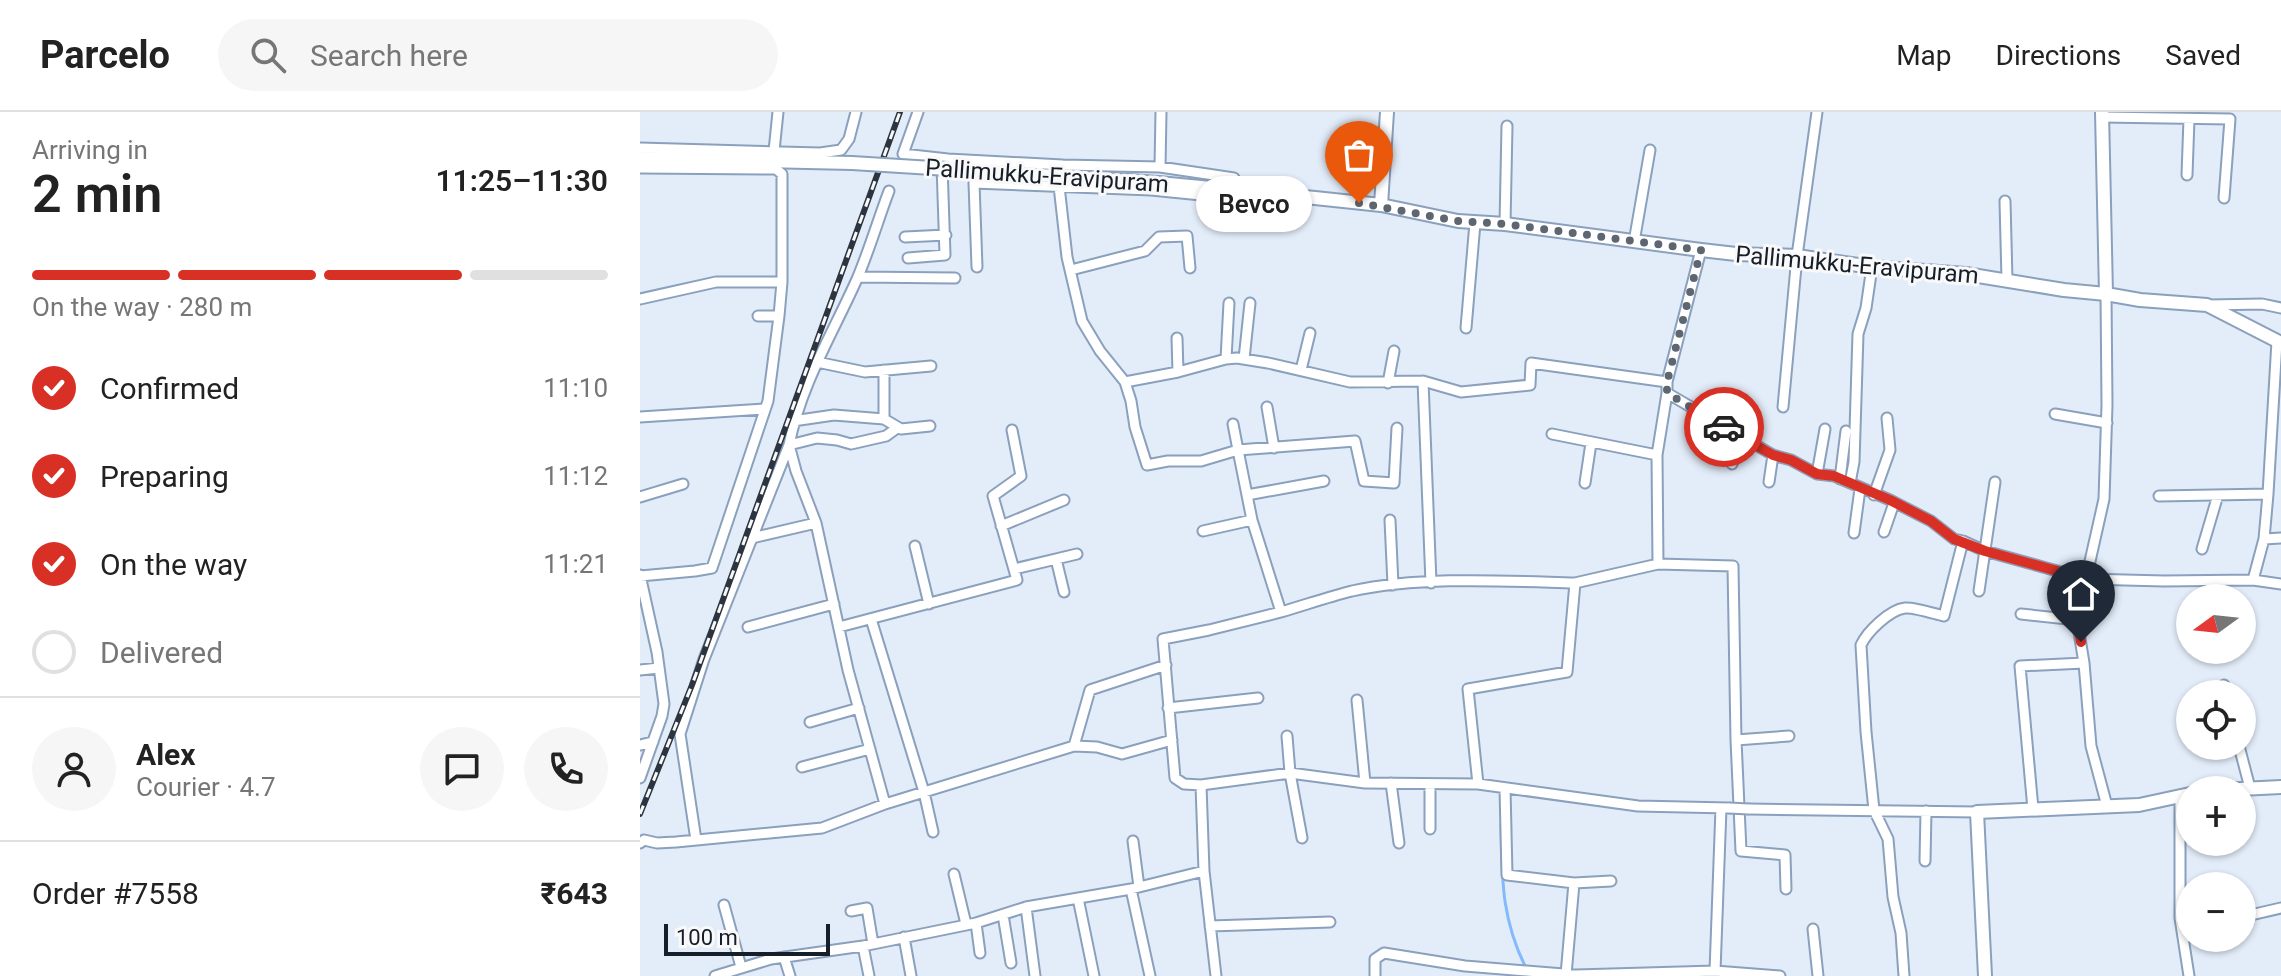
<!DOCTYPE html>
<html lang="en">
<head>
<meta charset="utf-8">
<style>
  body { margin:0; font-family:Roboto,sans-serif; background:#f6f6f6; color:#222; height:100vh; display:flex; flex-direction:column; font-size:30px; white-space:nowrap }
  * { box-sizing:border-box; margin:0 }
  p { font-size:26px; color:#767676 }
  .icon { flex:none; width:44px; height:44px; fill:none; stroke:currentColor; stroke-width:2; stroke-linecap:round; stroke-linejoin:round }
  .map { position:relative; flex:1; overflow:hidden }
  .side { display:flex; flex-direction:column; background:#fff; width:640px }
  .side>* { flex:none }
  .needle { width:52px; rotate:255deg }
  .buttons { position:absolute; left:1536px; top:472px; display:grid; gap:16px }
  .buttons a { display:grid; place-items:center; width:80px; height:80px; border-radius:50%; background:#fff; box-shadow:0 2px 6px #0004; font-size:40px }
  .scale { position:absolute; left:24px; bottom:20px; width:166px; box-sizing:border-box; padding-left:8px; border:4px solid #161e29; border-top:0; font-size:22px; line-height:28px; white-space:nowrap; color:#161e29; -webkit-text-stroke:6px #f9f9f9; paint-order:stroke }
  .pin { position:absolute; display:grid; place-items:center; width:68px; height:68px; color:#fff; margin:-82px -34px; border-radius:50% 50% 50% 0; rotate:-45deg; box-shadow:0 0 8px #0007 }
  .pin .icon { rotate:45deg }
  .courier { position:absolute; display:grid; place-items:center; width:80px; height:80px; margin:-40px; border:6px solid #d93025; border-radius:50%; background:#fff; color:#222; box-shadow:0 2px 10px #0007 }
  .bubble { position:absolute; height:56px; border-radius:28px; background:#fff; box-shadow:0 2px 6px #0004; font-size:26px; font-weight:600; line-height:56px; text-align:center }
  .summary em { font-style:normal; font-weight:600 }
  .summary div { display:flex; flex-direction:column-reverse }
  .summary { display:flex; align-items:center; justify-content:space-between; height:136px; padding:0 32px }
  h1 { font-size:52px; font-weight:600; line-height:60px }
  .bar { display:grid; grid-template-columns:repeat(4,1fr); gap:12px 8px; align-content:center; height:96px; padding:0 32px }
  .bar i { height:10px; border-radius:6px; background:#e0e0e0 }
  .bar .active { background:#d93025 }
  .bar p { grid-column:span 4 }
  .line { display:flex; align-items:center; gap:20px; padding:0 32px; border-top:2px solid #e0e0e0 }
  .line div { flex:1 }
  .round { display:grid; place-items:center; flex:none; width:84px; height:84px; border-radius:42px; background:#f6f6f6 }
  ol { padding:0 32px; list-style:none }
  li { display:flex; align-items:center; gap:24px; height:88px }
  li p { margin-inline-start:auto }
  li .icon { padding:8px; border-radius:50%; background:#d93025; color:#fff; stroke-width:4 }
  li:last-child { color:#767676 }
  li i { width:44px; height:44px; border:4px solid #e0e0e0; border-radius:50% }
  header { display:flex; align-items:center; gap:48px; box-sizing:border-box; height:112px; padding:0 40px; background:#fff; border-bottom:2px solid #e0e0e0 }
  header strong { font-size:38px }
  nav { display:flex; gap:44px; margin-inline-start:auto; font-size:28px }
  .search { width:560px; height:72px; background:#f6f6f6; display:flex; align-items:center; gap:20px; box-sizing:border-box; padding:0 28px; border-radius:44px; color:#767676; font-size:30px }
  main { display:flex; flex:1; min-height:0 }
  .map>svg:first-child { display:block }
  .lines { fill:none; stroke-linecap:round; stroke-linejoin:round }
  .stream { stroke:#84bafc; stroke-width:3 }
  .street-casing { stroke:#8aa0bc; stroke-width:13 }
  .secondary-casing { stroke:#8aa0bc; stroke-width:16 }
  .street { stroke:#fff; stroke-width:9 }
  .secondary { stroke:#fff; stroke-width:12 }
  .rail-casing { stroke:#2c343f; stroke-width:6 }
  .rail { stroke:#f9f9f9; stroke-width:3; stroke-dasharray:9; stroke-linecap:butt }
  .street-bridge-casing { stroke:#8aa0bc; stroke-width:13; stroke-linecap:butt }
  .secondary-bridge-casing { stroke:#8aa0bc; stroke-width:16; stroke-linecap:butt }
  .street-bridge { stroke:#fff; stroke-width:9 }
  .secondary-bridge { stroke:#fff; stroke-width:12 }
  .done { stroke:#5e6672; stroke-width:8; stroke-dasharray:0 14.4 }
  .route { stroke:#d93025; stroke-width:10 }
  .labels { text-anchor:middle; stroke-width:6; stroke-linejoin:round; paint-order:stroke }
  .street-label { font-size:24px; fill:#161e29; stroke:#f9f9f9 }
</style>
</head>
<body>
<header>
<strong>Parcelo</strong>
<div class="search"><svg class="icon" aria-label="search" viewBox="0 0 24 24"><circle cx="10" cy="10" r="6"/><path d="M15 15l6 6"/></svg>Search here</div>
<nav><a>Map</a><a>Directions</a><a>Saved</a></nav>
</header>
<main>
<section class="side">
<div class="summary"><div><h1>2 min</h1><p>Arriving in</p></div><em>11:25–11:30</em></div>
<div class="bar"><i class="active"></i><i class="active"></i><i class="active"></i><i></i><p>On the way · 280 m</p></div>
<ol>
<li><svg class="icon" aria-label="check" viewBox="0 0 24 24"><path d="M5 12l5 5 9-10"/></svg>Confirmed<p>11:10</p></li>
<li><svg class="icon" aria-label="check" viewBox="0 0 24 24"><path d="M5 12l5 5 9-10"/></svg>Preparing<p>11:12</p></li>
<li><svg class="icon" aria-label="check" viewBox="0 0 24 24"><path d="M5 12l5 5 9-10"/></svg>On the way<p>11:21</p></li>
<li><i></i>Delivered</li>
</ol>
<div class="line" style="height:144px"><a class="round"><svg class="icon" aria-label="person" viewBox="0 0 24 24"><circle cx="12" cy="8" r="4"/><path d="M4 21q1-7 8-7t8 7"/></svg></a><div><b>Alex</b><p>Courier · 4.7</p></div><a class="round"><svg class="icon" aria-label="chat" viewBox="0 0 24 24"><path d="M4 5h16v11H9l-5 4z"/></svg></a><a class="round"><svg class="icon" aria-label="phone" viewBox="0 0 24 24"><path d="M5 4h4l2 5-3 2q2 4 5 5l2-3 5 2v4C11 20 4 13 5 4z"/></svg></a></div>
<div class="line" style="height:104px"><div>Order #7558</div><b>₹643</b></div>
</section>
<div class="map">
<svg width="1641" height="864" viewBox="0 0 1641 864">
  <rect width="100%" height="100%" fill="#e3edf9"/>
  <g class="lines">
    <path class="stream" d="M861,712C862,766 861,806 886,856"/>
    <defs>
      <path id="street" d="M278,0L263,42L308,47L423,53L520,55L594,66L600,78L591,86L511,78L334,71L337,155
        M1462,5L1590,7L1584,86
        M0,36L180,41L201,38L209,27L216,0
        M134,39L138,0
        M520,55L521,0
        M0,56L136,57L142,62V170
        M1547,63L1549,7
        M419,74L427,145L442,209L460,239L485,270L491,289L495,315L507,353L528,349H561L598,338L612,408L641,500L569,518L523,527L535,666L544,672L561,673
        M1365,89L1367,168
        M865,112L867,14
        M265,125L306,123
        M994,130L1010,38
        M268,146L305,143L302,53
        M431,158L505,139L519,125L547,124L550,156
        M218,165L315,166
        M1466,182L1467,293L1464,387L1446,467L1524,469L1613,468L1641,472
        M0,187L76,170H142L139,204
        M1569,193L1622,192L1641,196
        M826,216L835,111
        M537,226L538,260
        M586,247L589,191
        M604,247L610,191
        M177,250L225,260L291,254
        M244,258V307
        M661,258L670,221
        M783,269L791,471
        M485,270L538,260L586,247L597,246L628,251L710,270L783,269L821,280L890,273L891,251L1027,270
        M748,271L754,239
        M1027,281L1133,343L1151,348L1177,362L1194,364L1250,388L1291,409L1314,427L1323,429L1304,504C1295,502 1274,495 1265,496C1249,498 1227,520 1221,533L1226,620L1234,698L1248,727L1253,785L1261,821L1264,864
        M627,295L634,336
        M1143,295L1157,144L1177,0
        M1415,302L1467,311
        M0,305L125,297
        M153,309L194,303L244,307L261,317L290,314
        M593,312L598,338L715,329L724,369L754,371L757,316
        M912,322L1017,343
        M1092,352L1103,327
        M1177,362L1185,317
        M1200,367L1206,319
        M1129,370L1133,343
        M945,371L951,331
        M1210,371L1214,350L1218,222L1226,196L1232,155
        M1628,382L1624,427L1641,426
        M607,383L684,369
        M1234,383L1250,338L1247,306
        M1519,384L1628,382L1637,229
        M0,385L43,372
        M750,408L753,473
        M361,414L424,388
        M563,419L612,408
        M1244,420L1254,391
        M1214,421L1220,377
        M112,426L176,411
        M1323,429L1345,439L1446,467L1437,508L1444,551L1380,554L1393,697
        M275,434L289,492
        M1562,437L1578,383
        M416,447L424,480
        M1018,452L1093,454L1096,628L1101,739L1145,743L1146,777
        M374,457L437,442
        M0,463L17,540L24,592L22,604L0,666
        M0,464L55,459L72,456L128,289L139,204H118
        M1613,468L1624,427
        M1339,479L1355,370
        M641,500C665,493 688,485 712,479C781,464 864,469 935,471
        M1381,502L1437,508
        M231,507L284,680L293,720
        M108,515L194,492
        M199,515L377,468L353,384L381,364L372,318
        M1444,551L1451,634L1467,694
        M0,558L19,556
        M1584,573L1586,582
        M717,588L725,671
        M528,596L618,586
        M170,610L219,596
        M647,624L650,661L662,726
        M1096,628L1149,624
        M0,633L13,630
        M434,634L450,578L526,553
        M1599,634L1610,676
        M162,655L230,637
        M751,671L759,731
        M790,672V717
        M838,672L828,577L927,560L935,471L1018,452L1017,343L1027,281V270L1061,138
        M865,676L867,763L934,771L926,863
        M1540,683V806L1549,864
        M245,692L208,558L176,411L156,359L149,333L177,326L197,328L211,332L246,324L257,316
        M1109,697L1337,700
        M56,728L40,622L64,547L149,333C161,272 192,223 217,167C229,139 238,108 249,79
        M493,729L499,775
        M0,731L4,728L17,731L36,730L182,716L245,692L434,634L457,635L482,642L532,628
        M1285,749L1286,699
        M314,762L326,812
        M934,771L971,769
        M491,777L510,864
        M438,786L454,864
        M84,793L101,855
        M386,795L395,864
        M211,799L227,796L233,832
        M363,803L371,851
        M1602,805L1641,796
        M336,811L340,841
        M570,814L690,810
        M1173,817L1178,864
        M264,825L271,864
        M223,834L229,864
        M144,845L150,864
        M1075,859L1081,696
        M75,864L131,847L223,834L336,811L386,795L491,777L564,759
        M576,864L564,759L561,673L650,661L725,671L838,672L998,694L1089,696
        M735,864V847L744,841L825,854L936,863L1075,859L1140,864"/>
      <path id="secondary" d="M1462,0L1466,182
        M0,46L212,51
        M308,57L519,71L675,86L741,93L818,109L865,112L1061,138L1096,142L1157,144L1232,155L1326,162L1424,178L1466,182L1500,188L1567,193L1641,231
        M741,93L747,0
        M1581,678L1641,675
        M1345,864L1337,700L1499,693L1550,682"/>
    </defs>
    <use href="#street" class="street-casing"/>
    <use href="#secondary" class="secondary-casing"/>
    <use href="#street" class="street"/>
    <use href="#secondary" class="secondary"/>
    <defs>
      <path id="rail" d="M0,702L52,573L260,0"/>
    </defs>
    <use href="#rail" class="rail-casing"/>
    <use href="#rail" class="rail"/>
    <defs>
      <path id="street-bridge" d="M1089,696L1109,697"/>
      <path id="secondary-bridge" d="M212,51L308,57"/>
    </defs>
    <use href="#street-bridge" class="street-bridge-casing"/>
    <use href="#secondary-bridge" class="secondary-bridge-casing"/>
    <use href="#street-bridge" class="street-bridge"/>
    <use href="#secondary-bridge" class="secondary-bridge"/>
  </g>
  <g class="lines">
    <path class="done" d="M719,91L818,109L865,112L1061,138L1027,270V281L1084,315"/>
    <path class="route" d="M1084,315L1133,343L1151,348L1177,362L1194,364L1250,388L1291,409L1314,427L1345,439L1446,467L1437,508L1441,530"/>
  </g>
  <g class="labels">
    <g class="street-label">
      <text transform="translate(407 64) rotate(4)" y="8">Pallimukku-Eravipuram</text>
      <text transform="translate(1217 153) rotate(5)" y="8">Pallimukku-Eravipuram</text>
    </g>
  </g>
</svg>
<div class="buttons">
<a><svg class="needle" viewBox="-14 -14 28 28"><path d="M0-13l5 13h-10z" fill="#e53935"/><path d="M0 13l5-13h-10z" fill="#767676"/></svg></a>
<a><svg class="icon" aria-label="locate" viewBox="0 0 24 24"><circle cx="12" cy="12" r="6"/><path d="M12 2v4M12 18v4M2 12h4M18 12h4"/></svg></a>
<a>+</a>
<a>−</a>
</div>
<div class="scale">100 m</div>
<div class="pin" style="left:719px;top:91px;background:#ea580c"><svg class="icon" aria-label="bag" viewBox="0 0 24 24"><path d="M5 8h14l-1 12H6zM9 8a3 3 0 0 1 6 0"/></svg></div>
<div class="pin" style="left:1441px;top:530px;background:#1f2937"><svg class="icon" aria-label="home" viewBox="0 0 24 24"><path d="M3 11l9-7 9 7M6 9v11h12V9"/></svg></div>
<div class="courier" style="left:1084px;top:315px"><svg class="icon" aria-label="car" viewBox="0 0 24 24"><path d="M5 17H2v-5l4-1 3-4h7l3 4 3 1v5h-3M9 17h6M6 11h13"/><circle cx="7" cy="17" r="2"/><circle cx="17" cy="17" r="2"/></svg></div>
<div class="bubble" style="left:556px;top:64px;width:116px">Bevco</div>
</div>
</main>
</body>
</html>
